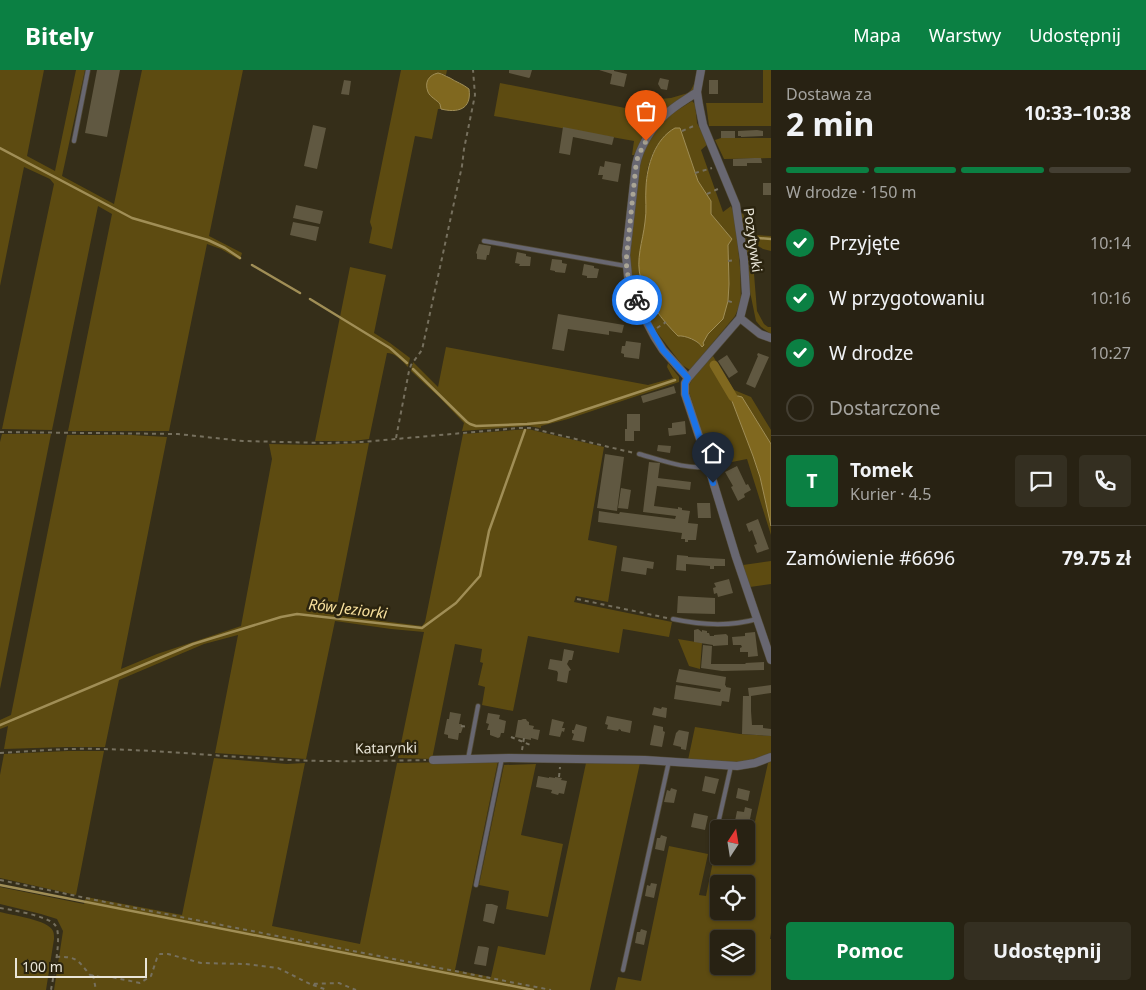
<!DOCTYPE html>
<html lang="pl">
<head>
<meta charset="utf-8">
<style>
  body { margin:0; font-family:"Noto Sans",sans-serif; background:#342f21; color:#f1f3f6; height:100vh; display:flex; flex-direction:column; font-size:19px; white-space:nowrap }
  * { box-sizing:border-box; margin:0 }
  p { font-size:16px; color:#a5a4a0 }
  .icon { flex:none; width:28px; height:28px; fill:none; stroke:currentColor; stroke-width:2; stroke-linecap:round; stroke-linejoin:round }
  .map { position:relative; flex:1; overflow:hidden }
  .sheet { display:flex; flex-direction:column; background:#282213; width:375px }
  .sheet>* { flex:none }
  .needle { width:32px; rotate:12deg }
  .controls { position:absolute; left:710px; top:750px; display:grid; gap:10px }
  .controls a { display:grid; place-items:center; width:45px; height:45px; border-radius:5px; background:#282213; box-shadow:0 1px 4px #0004,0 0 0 1px #443f33; font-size:25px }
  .scale { position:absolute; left:15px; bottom:12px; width:132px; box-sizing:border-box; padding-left:5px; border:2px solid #e9e5d8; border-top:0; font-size:14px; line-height:18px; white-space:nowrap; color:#e9e5d8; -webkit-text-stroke:4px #2b240f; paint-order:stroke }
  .pin { position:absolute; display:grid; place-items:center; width:42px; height:42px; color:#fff; margin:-51px -21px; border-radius:50% 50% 50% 0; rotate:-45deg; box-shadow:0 0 5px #0007 }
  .pin .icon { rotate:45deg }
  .courier { position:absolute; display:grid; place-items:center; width:50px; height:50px; margin:-25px; border:4px solid #1a73e8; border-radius:50%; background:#fff; color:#222; box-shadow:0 1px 6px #0007 }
  .head em { font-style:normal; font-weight:700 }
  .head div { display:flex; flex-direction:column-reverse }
  .head { display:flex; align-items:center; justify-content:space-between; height:85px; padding:0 15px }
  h1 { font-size:32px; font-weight:700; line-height:38px }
  .bar { display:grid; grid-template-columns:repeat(4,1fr); gap:8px 5px; align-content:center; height:60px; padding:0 15px }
  .bar i { height:6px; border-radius:4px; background:#443f33 }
  .bar .selected { background:#0b8043 }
  .bar p { grid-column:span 4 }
  .line { display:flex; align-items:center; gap:12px; padding:0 15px; border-top:1px solid #443f33 }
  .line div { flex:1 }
  .round { display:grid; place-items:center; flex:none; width:52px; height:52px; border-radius:5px; background:#342f21 }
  ol { padding:0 15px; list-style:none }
  li { display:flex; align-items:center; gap:15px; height:55px }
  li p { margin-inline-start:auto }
  li .icon { padding:5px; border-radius:50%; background:#0b8043; color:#fff; stroke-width:4 }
  li:last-child { color:#a5a4a0 }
  li i { width:28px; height:28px; border:2px solid #443f33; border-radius:50% }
  .primary-button { display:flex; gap:10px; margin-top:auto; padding:10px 15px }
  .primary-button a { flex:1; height:58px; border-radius:5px; background:#0b8043; color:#fff; font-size:20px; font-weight:700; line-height:58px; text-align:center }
  .primary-button a+a { background:#342f21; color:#f1f3f6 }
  header { display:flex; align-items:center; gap:30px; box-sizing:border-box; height:70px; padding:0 25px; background:#0b8043; color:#fff }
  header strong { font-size:24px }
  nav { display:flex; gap:28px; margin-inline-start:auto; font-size:18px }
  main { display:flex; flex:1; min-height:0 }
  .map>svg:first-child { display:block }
  .green { fill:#5d4b11; fill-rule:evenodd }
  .water { fill:#80681f; stroke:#a08e56 }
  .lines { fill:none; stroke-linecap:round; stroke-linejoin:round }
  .stream { stroke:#a08e56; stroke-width:2.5 }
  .canal { stroke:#80681f; stroke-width:9 }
  .building { fill:#605841 }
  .lane-casing { stroke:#524b38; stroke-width:5.5 }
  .street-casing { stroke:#524b38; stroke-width:9 }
  .path { stroke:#76705e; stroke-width:2; stroke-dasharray:4 4; stroke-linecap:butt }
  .lane { stroke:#686771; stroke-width:4 }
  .street { stroke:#686771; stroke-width:8 }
  .done { stroke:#aaa595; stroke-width:5; stroke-dasharray:0 9 }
  .route { stroke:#1a73e8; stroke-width:6 }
  .labels { text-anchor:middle; stroke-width:5; stroke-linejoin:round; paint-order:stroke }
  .street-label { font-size:14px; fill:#e9e5d8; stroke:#2b240f }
  .water-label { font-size:15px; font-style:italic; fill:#f9e19e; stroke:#2b240f }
</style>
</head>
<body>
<header>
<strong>Bitely</strong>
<nav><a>Mapa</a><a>Warstwy</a><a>Udostępnij</a></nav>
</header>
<main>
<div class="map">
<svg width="771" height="920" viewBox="0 0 771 920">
  <rect width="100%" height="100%" fill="#352e19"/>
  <path class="green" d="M0,0H44L27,86L55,101L76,0H85L62,106L114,134L142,0H243L209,166L242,183L240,190L221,179L207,174L169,361H68L112,144L98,136L52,360L2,359L54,114L50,109L24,97L0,216Z
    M401,0H447L446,5L438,3L436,30L440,34L441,39H438L432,69L415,66L392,179L369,173L372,158L370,152Z
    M763,0H771V56H709L706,33H763Z
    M695,12L694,19L642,71L634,85H632L634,71L494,46L500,13L640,41L644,25L660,29L671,28L688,23L691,20Z
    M692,31L695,34L697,53L708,74L701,80L723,142L731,136L735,147L740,197L741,232L735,246L690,300L682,295L656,261L634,218L628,190L640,86L655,60L662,52L671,44ZM680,58L698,111L711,131V144L732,169L728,175L729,214L723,249L708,264L704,269L702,277C698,271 685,265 678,266C664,252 644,229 641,209C637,186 646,163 647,140C647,127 645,115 647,102C648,95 654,78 659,73C663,68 674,62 680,58Z
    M721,68H771V88L724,89L715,70Z
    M743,143L746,152L755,165L771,166V181L763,179L755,174L752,179L757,241L764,254L768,257H771V264L761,257L756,251L749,217L745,171L740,145Z
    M350,197L386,205L374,263L390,273L410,288L408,297C402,291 395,283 387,283L369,369L353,371H315Z
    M446,277L648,315L673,308L667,297L668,293L679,307V312L568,349L541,356V358L528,356L462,361L464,353L439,327L411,301L413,292L438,317Z
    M713,286L722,301L734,320L751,327L771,360V374L742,328L732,329V331L753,386L760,407L771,456V465L747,389L712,396L688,319C691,306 704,295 713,286Z
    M528,359L604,377L588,470L617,476L608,532L576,526L574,532L672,552L669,567L623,559L619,583L528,566L513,641L482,635L485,617L478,615L483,593L480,592L482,579L455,574L432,689L398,688L424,562L391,559L335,551L306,689L215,683L238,565L204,574L119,610L105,677H67L4,679L8,656L0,659V650L11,645L67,365H132L167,367L121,599L157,584L241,556L272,389L269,374L314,375L369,373L335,545L422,556L425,552L463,364Z
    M2,364H51L0,619V372Z
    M771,491V514L750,517L743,495Z
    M678,569L702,573L700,599L689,596Z
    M695,657L740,664L771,666V684C744,696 717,692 688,690Z
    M67,681H104L76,825L0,808V705L4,684Z
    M214,688L287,694L305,693L272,856L360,874L397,693L498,691L455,900L491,907L498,876L545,885L586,693H640L590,920H54L63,861L57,849L41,844L0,834V817L84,834L86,827L182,845Z
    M771,691V863L770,869H771V920H615L618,907L641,911L669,776L708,784L699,825L706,826L716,776L719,777V786H746V783H748L768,693ZM719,814H746V841H719ZM719,869H746V896H719Z
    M536,694L521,765L563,774L548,847L506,839L509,821L479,815L504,695Z
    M0,842C11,845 49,850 53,861C54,863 54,866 54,869L46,920H0Z"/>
  <path class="water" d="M438,3C443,4 445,6 450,8C456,12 463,14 469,19C472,40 457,43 441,39L440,34C437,30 430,27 428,22C424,12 429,5 438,3Z
    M675,58H680L698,111L711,131V144L732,169L728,175L729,214L728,231L723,249L708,264L703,273L704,275L702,277C699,271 685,265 678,266C662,250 647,231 641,209C635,190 643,171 645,152C647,140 645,129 646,117C647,95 655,69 675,58Z
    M738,326L742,327L771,374V456L760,407L753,386L732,331L733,327Z"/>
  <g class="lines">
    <path class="stream" d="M0,78L132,148L208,170L225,178L240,188
      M758,168L771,169
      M252,195L300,223
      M310,229L390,278L407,293
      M413,299L467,352L470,354L476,356L527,354L548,352L675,310
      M0,655L193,574L281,547L297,544L422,558L456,533L480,506L489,461L525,360
      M0,815L533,920"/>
    <path class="canal" d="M714,295L733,327"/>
  </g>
  <path class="building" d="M97,0H120L107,67L85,63Z
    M509,0H532L530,7L529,8L509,3Z
    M599,0H614V1L627,4L624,17L610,14L612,4Z
    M660,8L669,10L667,20L661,19L658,14Z
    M344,10L351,11L349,25L341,24Z
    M709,10H718V24H709Z
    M313,55L326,58L317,99L304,96Z
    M563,57L614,67L612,75L573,67L570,85L559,83Z
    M757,60L763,61V66L741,67V66H738V61Z
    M721,61H735V68H721Z
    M754,88H761L762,93H747V96H733V89Z
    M605,91L621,94L618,112L602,109L603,105H598L600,96L604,97Z
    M763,113H771V125H763Z
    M296,135L323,141L320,154L293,148Z
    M293,152L319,157L316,171L290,165Z
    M479,174L491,176L489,185H487L486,190L477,189V184L476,183Z
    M517,182L526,184V186L531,187L530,196H519L520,194L515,193Z
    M552,189L562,190V193L567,194L565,203L555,202V201L550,200Z
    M584,194L594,196V198L599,199L597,208H587V206L582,205Z
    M558,244L624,255L622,263L609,261V265L568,259L564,281L552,279Z
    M626,271L641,273L639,289L624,287V284L621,283L622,276H625Z
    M758,283L769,287L755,318L746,314L758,286L757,285Z
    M727,285L738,302L729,308L718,291Z
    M674,316L676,323L643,333L641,326Z
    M627,344H640V361H634V371H625V359H627Z
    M685,351L686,364L669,366L668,358H672V353Z
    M658,375L671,376L670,383L657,381Z
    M605,384L624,387L617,441L597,438Z
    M649,392L660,393L658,408L691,412L690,420L657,416L654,436L678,439V437L682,438V440L690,441L688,453L698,454L696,470H688V472H685V469H681L682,463L598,452L599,441L619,444L620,442L675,449L676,446L643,442Z
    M737,396L746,415L748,414L751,420L744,424L745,427L738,431L731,417L733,416L725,402Z
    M621,418L631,420L628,439L618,438Z
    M697,433H710L711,448H698Z
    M758,449L769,479L757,483L754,475L757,474L752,460L749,462L746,454Z
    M677,485L688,486V487L725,489V496H714V499H710V496L686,494V501L676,500Z
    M623,487L654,492L653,499L647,498L646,505L621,501Z
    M729,509L733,523L718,527L717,523L714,524L713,518L716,517L714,513Z
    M678,526L715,528V544L677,543Z
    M698,559L702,562V560L707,561V563H709L710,566H714V565L726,564L728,566V575L713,576V575L694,572V560Z
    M755,562L758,586L748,587V582H740V578L742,577L741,575H733L732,567L745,566V563Z
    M703,575L712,576L711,594H746L745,593L764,592V600L722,601L701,598Z
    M564,579L574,581L572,590H569L567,594L571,600L569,601L567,613L557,611L558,603L557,601L548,599L550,589L562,591Z
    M679,599L726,607L725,615L726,616V617L731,618L729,632L722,631L721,636L674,629L676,615L720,622L721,619L676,612Z
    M771,615V623L751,626V641L752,655H763V658L771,659V666L742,664L743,626H749L748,618Z
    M654,637L661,639L662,637L667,638L666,648L652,645Z
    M450,642L461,644L459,654H462L461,657H463L461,663H459L458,670L448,668V665L444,664L447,649H449Z
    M488,643L500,645L499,649L506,651L504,663H501L500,667L498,668L490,665V660H487L489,654L486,653Z
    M607,646L632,651L630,663L621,661V660L619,659L618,661L607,659L608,655L605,654Z
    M523,649H526L527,651L529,652V655L534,656L533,659L540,660L538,670L531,668V670L515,667L518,650H521Z
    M552,649L564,652L562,658H565L564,662L562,661L560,667L549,665Z
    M576,654L587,657L584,672L572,670L574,664L572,663V660H574Z
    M654,655L663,657V661L665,662L662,677L650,675Z
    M679,660L689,662L686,680L681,679V677L673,675L676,663Z
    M538,706L549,708V707L555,708V707L562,708L561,710L567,711L564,724L559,723L558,725L551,723L552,720L536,717Z
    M705,706L719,709L715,724L702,721Z
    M671,718L677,720L674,733L664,732L667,720L670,721Z
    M738,718L750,721L748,731L736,728Z
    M745,737L752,739L748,759L734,756L737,741L744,742Z
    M694,743L708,746L705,760L691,757Z
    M661,765L667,767L664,781L655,779L657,768H660Z
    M651,813L657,814L654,828L645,826L647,815L650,816Z
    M486,834H492L498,836L494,854L483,851Z
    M641,859L647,861L644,875L635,873L637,862H640Z
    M478,876L486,877L489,878L486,896L474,894Z"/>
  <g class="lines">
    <defs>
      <path id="lane" d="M74,71L88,0
        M484,171L626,196
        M639,384C658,389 689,401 708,396
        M673,549C701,555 729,557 757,549
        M468,689L478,636
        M713,776L731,696
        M476,815L502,688
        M623,900L669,691"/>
      <path id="street" d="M701,0L697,22L699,35L703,55L736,135L744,190L746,224L740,248L688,308L685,313V324L701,372L736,487L771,590
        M740,248L760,264L771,268
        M688,308L663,280L654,266L644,247L630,216L628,206L626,185L636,95C639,79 652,56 665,45C674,36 687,29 697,22
        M433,690L509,688L645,690L737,696L755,693L771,687"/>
    </defs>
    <use href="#lane" class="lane-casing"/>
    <use href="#street" class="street-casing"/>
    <path class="path" d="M682,61L696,55
      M695,103L712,98
      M707,124L720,118
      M728,191L736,190
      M728,231L735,233
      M657,258L666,252
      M0,362L178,364L243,371L325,373L362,372L519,358H530L634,383
      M396,368L409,301L411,295L422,280L462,96L464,79L475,25L473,0
      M577,529L667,548
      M461,656L469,657
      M511,667L533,676
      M522,680L524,668
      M0,683C33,681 66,678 99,679C162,680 225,687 289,690C334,692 380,691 426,690
      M559,707L560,697
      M0,810L110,833L551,920
      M0,838C12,840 48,846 55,855C63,864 53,907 51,920
      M56,887C76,886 78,890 90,905L100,907H111L140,913L151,906L157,888L160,884H168L201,893L245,894L278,898L310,914L339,913L356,920
      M93,905L96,920
      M313,915L327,920"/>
    <use href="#lane" class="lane"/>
    <use href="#street" class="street"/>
  </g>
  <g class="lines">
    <path class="done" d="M637,230L628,206L626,192L636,95L638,86L646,71"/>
    <path class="route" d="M637,230L644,247L663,280L688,308L685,313V324L701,372L713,413"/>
  </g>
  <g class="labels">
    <g class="street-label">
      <text transform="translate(753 170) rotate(82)" y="5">Pozytywki</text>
      <text transform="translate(386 678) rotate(-1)" y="5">Katarynki</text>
    </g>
    <g class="water-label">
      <text transform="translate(348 539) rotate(7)" y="5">Rów Jeziorki</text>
    </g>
  </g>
</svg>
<div class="controls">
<a><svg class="needle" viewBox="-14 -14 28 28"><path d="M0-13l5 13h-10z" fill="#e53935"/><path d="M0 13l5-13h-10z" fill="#a5a4a0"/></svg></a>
<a><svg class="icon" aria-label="locate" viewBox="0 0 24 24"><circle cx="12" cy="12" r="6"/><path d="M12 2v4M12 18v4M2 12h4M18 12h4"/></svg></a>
<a><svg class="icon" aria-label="layers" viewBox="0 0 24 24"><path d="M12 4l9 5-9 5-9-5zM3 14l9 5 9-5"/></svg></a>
</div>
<div class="scale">100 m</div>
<div class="pin" style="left:646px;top:71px;background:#ea580c"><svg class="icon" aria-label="bag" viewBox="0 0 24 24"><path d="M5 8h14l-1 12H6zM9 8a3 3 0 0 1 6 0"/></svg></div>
<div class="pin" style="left:713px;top:413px;background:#1f2937"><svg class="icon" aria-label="home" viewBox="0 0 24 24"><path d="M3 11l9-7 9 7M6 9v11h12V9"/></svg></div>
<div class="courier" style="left:637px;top:230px"><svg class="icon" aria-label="bike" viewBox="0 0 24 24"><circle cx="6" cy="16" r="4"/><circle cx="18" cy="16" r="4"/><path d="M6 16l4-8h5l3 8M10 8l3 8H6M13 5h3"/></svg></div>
</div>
<section class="sheet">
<div class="head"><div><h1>2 min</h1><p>Dostawa za</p></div><em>10:33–10:38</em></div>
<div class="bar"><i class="selected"></i><i class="selected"></i><i class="selected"></i><i></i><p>W drodze · 150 m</p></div>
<ol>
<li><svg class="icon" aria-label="check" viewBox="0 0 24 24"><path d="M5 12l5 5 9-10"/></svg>Przyjęte<p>10:14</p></li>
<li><svg class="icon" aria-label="check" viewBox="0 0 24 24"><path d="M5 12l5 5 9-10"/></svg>W przygotowaniu<p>10:16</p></li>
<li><svg class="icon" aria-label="check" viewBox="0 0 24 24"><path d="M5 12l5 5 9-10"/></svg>W drodze<p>10:27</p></li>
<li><i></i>Dostarczone</li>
</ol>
<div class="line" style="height:90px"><b class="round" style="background:#0b8043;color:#fff">T</b><div><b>Tomek</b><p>Kurier · 4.5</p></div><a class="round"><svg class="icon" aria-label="chat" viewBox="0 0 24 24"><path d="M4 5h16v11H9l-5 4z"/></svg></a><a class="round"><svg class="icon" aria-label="phone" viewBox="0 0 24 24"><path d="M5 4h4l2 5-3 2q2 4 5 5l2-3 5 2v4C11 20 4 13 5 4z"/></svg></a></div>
<div class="line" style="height:65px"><div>Zamówienie #6696</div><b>79.75 zł</b></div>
<div class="primary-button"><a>Pomoc</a><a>Udostępnij</a></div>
</section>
</main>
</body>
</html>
